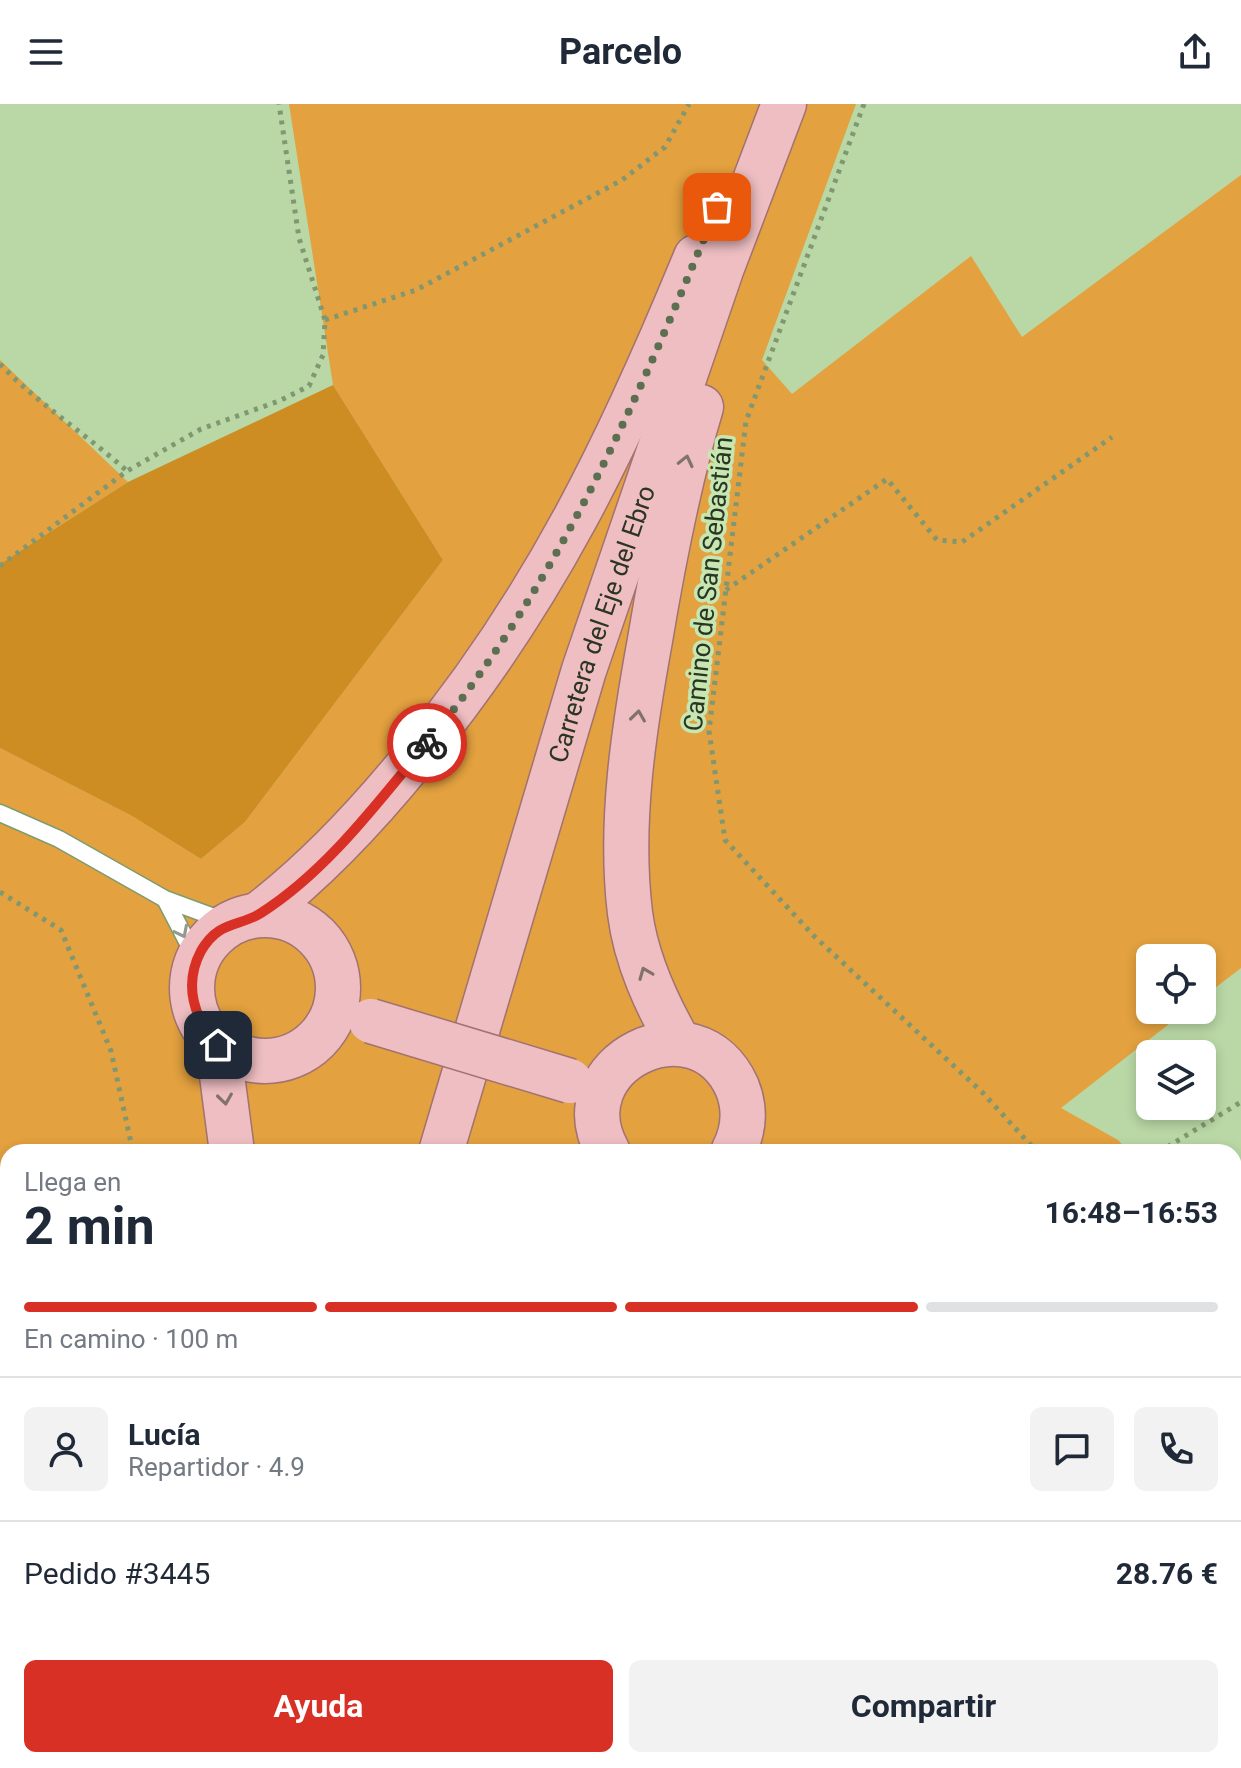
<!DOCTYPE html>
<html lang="es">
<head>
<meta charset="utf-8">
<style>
  body { margin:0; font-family:Roboto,sans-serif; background:#f2f2f3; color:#1f2937; height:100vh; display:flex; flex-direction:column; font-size:30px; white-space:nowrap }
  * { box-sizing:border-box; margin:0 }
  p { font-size:26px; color:#747a83 }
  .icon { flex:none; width:44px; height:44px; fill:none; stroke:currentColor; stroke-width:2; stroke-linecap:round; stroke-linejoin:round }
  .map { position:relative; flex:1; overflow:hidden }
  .sheet { position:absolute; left:0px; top:1040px; width:1242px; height:624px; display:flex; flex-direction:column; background:#fff; border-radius:24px 24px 0 0; box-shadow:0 4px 12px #0003 }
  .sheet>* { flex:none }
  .fabs { position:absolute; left:1136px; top:840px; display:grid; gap:16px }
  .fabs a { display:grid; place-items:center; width:80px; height:80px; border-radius:12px; background:#fff; box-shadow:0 4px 12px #0003; font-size:40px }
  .pin { position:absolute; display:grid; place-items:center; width:68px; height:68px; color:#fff; margin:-34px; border-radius:16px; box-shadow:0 4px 12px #0006 }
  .courier { position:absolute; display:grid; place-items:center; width:80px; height:80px; margin:-40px; border:6px solid #d93025; border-radius:50%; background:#fff; color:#222; box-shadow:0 2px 10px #0007 }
  .summary em { font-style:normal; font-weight:700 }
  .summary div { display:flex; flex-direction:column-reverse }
  .summary { display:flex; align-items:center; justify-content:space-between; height:136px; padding:0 24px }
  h1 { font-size:52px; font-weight:700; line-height:60px }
  .bar { display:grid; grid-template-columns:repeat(4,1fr); gap:12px 8px; align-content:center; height:96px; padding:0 24px }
  .bar i { height:10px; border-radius:6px; background:#e0e1e3 }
  .bar .selected { background:#d93025 }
  .bar p { grid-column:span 4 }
  .line { display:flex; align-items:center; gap:20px; padding:0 24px; border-top:2px solid #e0e1e3 }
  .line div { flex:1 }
  .round { display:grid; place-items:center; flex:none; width:84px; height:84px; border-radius:12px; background:#f2f2f3 }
  .cta { display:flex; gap:16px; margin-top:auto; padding:16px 24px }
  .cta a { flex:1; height:92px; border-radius:12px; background:#d93025; color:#fff; font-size:32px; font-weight:700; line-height:92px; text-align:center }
  .cta a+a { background:#f2f2f3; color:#1f2937 }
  header { display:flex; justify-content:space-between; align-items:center; height:104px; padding:0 24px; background:#fff; font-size:36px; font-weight:700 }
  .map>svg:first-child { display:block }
  .green { fill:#e3a13f }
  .forest { fill:#ce8d22 }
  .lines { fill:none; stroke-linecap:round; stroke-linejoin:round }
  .stream { stroke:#d398f1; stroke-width:8 }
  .lane-casing { stroke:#7f9c6c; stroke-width:19 }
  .primary-casing { stroke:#a27270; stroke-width:47 }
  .path { stroke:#809771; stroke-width:5; stroke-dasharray:4 6; stroke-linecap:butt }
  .lane { stroke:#fff; stroke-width:16 }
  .primary { stroke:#eebec2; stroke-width:44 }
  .primary-bridge-casing { stroke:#a27270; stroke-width:47; stroke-linecap:butt }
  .primary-bridge { stroke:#eebec2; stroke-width:44 }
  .oneway { stroke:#82736a }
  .oneway2 { stroke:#949a90 }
  .done { stroke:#5c6f50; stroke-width:8; stroke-dasharray:0 14.4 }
  .route { stroke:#d93025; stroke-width:10 }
  .labels { text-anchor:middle; stroke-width:7; stroke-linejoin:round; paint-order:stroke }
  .street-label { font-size:26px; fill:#2a3622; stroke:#c6e6b2 }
</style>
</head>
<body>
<header><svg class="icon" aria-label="menu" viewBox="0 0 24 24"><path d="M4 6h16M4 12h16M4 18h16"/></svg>Parcelo<svg class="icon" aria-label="share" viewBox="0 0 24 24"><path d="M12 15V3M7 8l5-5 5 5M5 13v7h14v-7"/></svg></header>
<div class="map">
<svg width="1241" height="1664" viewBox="0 0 1241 1664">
  <rect width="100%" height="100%" fill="#b9d8a5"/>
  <path class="green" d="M289,0H856L762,256L792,290L971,152L1022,233L1241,71V864L1202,894V854H1150V906H1187L1061,1004L1118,1036L1129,1048H8V1656H367L363,1664H0V644L132,712L201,755L245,718L443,456L333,281Z
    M0,256L128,378L0,460Z
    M1234,1228L1241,1238V1664H463L470,1656H591L596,1663L605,1656H1234Z"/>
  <path class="forest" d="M333,281L443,456L245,718L201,755L132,712L0,644V460L128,378Z"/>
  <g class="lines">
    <path class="stream" d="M0,1657L16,1664"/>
    <defs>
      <path id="lane" d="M0,709L59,735L165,795L230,819
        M165,795L191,845L195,863"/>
      <g id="primary">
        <circle cx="265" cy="884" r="73"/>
        <path d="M258,811C318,765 368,711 415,653C544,497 620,338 696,153"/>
        <path d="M679,939C656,899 636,856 630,809C619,719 634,624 650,536C663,458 678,379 701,303"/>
        <path d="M218,941L232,1048"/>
        <path id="s1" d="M441,1048L584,566L721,166L784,0"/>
        <path d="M608,1048C558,960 696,892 737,983C746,1005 744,1027 733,1048"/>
        <path d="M255,1664L257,1656"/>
        <path d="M291,1664L295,1656"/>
      </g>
    </defs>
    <use href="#lane" class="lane-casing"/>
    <use href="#primary" class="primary-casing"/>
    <path class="path" d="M864,0L746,317L709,627L725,736L814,832L983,989L1037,1048
      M325,216L416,186L622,76L665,43L689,0
      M0,260C38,300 86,330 127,367
      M0,462L127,367L201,325L279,297L309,282L323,251L325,216L299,134L279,0
      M726,486L887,375L937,436L962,438L1112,333
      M0,788L61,826L111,947L133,1048
      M1159,1048L1241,998
      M1234,1350L1241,1356
      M1234,1412L1241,1418
      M0,1642L8,1647
      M24,1656L39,1664
      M165,1664L167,1656
      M362,1664L366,1656"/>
    <use href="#lane" class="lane"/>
    <use href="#primary" class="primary"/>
    <defs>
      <path id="primary-bridge" d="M371,917L570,977"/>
    </defs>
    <use href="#primary-bridge" class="primary-bridge-casing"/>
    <use href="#primary-bridge" class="primary-bridge"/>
  </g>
  <defs><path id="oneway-chevron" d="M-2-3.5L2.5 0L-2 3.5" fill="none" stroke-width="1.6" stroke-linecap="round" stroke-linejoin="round" transform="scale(2)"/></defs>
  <g class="oneway">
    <use href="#oneway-chevron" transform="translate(686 357) rotate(-77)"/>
    <use href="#oneway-chevron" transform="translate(638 612) rotate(-82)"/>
    <use href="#oneway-chevron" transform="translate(645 869) rotate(-112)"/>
    <use href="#oneway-chevron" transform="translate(225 995) rotate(82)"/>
  </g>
  <use class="oneway2" href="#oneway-chevron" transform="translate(182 828) rotate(63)"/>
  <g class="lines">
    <path class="done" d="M427,639C559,479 639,293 717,103"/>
    <path class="route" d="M218,941C194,915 183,881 201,847C219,816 239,823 261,809C327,767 378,698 427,639"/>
  </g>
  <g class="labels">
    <g class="street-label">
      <text transform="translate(708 480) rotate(-84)" y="9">Camino de San Sebastián</text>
      <text dy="9" stroke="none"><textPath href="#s1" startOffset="552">Carretera del Eje del Ebro</textPath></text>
    </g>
  </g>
</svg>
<div class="fabs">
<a><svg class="icon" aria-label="locate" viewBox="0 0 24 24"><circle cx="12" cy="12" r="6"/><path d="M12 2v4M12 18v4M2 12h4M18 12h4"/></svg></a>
<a><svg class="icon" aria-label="layers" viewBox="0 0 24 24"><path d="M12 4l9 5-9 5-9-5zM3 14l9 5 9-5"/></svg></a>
</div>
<div class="pin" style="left:717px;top:103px;background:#ea580c"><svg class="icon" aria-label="bag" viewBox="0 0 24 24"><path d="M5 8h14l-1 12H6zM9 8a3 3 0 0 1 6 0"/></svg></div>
<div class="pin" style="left:218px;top:941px;background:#1f2937"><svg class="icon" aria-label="home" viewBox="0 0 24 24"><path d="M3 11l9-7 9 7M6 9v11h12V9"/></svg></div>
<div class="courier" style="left:427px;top:639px"><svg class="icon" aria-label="bike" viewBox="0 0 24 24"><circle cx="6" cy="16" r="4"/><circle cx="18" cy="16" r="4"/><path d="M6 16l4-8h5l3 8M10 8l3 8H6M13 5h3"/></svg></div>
<section class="sheet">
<div class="summary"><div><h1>2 min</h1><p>Llega en</p></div><em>16:48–16:53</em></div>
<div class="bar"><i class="selected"></i><i class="selected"></i><i class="selected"></i><i></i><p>En camino · 100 m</p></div>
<div class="line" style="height:144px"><a class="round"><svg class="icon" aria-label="person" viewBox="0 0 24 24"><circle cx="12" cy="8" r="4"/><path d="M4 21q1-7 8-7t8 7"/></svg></a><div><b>Lucía</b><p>Repartidor · 4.9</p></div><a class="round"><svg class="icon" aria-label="chat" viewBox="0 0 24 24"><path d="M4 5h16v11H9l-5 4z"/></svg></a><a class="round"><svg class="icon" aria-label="phone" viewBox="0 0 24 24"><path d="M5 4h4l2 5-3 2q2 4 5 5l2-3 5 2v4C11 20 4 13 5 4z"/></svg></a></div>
<div class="line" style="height:104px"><div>Pedido #3445</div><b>28.76 €</b></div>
<div class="cta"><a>Ayuda</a><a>Compartir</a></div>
</section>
</div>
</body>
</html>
